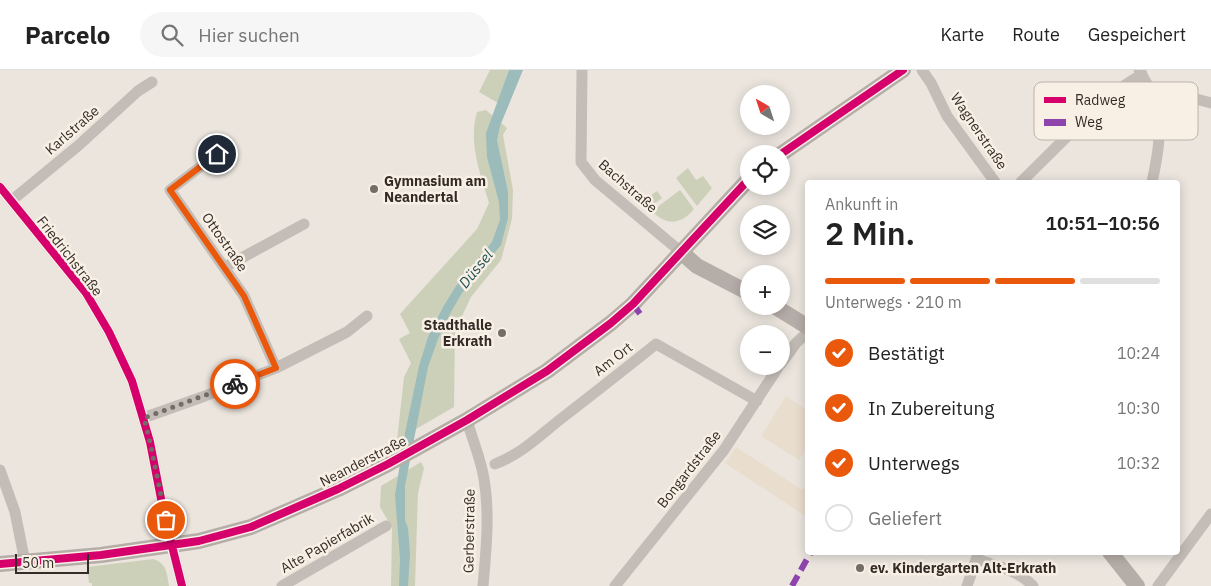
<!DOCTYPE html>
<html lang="de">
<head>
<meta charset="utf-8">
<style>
  body { margin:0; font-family:"IBM Plex Sans",sans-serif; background:#f6f6f6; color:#222; height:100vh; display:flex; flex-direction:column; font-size:19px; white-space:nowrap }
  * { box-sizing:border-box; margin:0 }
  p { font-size:16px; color:#767676 }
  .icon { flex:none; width:28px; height:28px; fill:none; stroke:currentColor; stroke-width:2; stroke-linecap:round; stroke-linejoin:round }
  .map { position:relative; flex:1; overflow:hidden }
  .sheet { position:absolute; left:805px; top:110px; width:375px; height:375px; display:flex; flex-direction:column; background:#fff; border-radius:5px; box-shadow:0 2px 12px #0003 }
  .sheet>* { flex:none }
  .needle { width:32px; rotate:321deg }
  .buttons { position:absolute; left:740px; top:15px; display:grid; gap:10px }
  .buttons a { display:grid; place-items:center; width:50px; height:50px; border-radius:50%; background:#fff; box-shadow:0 2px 12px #0003; font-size:25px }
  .scale { position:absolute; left:15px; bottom:12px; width:74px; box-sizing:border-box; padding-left:5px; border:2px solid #342b26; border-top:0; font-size:14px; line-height:18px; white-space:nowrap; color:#342b26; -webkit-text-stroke:4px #f8efe5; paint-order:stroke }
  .pin { position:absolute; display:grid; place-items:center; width:42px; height:42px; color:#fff; margin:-21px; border:2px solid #fff; border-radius:50%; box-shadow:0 1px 5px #0007 }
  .courier { position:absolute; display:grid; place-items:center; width:50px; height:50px; margin:-25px; border:4px solid #ea580c; border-radius:50%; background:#fff; color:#222; box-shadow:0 1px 6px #0007 }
  .headline em { font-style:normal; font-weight:600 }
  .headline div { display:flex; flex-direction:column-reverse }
  .headline { display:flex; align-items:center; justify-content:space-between; height:85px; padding:0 20px }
  h1 { font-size:32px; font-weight:600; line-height:38px }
  .bar { display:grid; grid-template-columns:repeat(4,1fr); gap:8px 5px; align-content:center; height:60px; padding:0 20px }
  .bar i { height:6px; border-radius:4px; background:#e0e0e0 }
  .bar .on { background:#ea580c }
  .bar p { grid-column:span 4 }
  ol { padding:0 20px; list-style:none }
  li { display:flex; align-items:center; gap:15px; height:55px }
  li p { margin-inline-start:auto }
  li .icon { padding:5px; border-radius:50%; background:#ea580c; color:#fff; stroke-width:4 }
  li:last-child { color:#767676 }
  li i { width:28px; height:28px; border:2px solid #e0e0e0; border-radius:50% }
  header { display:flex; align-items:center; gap:30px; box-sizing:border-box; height:70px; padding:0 25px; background:#fff; border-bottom:1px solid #e0e0e0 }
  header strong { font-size:24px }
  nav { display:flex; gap:28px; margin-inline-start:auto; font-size:18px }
  .search { width:350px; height:45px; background:#f6f6f6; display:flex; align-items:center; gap:12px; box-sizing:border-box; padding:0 18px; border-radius:28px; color:#767676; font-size:19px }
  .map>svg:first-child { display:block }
  .green { fill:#ccd0b9 }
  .plaza { fill:#e9ddce }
  .water { fill:#9bbcbb }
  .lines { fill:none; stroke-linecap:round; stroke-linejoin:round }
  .minor { stroke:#c4bdb7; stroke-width:11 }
  .secondary { stroke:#b5ada8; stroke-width:16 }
  .quiet { stroke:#8e44ad; stroke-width:6; stroke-dasharray:12 6; stroke-linecap:butt }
  .cycleway-casing { stroke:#f8efe5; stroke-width:11 }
  .cycleway { stroke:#d6006c; stroke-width:8 }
  .done { stroke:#746c66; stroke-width:5; stroke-dasharray:0 9 }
  .route { stroke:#ea580c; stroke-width:6 }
  .poi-dot { fill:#746c66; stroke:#f8efe5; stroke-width:2 }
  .labels { text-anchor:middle; stroke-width:5; stroke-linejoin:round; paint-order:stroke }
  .street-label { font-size:14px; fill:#342b26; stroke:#f8efe5 }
  .poi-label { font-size:14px; font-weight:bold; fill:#342b26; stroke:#f8efe5; text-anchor:start }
  .water-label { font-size:15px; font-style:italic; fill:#1d5054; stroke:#f8efe5 }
  .key { fill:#f8efe5; stroke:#bdb4ac; stroke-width:1 }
  .key-label { font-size:14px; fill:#342b26 }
</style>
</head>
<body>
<header>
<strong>Parcelo</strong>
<div class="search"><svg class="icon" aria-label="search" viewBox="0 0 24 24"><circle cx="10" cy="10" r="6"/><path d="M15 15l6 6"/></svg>Hier suchen</div>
<nav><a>Karte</a><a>Route</a><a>Gespeichert</a></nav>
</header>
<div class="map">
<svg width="1211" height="516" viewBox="0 0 1211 516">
  <rect width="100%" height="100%" fill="#ebe5de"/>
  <path class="green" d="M490,0H509L498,33L479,22Z
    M486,40L507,58L503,65L513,120L512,149L501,190L471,227L455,261L454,337L397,370L404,307L411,293L399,269L410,263L400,244L477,159L489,133C480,103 468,73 477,42Z
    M688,98L696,110L703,106L712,118L697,136L676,108Z
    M680,120L694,139C681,155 666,156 652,141Z
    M657,121L662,128L648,139L640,133Z
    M421,392L424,398L418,423L415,516H391L392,458L380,437L381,416Z
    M153,489C167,493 167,504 169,516H92V513H89L87,497Z"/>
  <path class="plaza" d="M786,326L807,340V377L799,390L761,366Z
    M736,377L801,419H807V447L725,393Z"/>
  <path class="water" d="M509,0H523L500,56L497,70L508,122V148L501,175L462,223L451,242L438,269L428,297L405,416V450L408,458L410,484L408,516H399L400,489L395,425L405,363L419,296L428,267L443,237L456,216L492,172L500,150L499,132L487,87L486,63Z"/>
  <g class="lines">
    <path class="minor" d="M582,0L581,92L595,110L681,182
      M922,0L931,13L947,46L995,112
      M1139,0C1165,40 1162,68 1152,112
      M1153,26L1170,22L1211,33
      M217,84L170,120L244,226L276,298
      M1021,112L1108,26L1142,4
      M0,117L86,223L109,262L132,311L150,372L164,444L182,516
      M11,131L79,75L138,21L152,12
      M225,197L304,154
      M781,294L796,273L808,262
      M143,348L205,326L276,298L347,262L367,246
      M467,350C472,369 481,389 484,409C490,444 486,481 483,516
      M495,394C523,383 539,366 562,348C593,324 625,299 656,274L757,331
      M0,400L15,442L25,492
      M976,489C996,496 1018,500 1033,516
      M282,516L386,456
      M615,516L724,380L779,296
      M967,516L978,484
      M1158,516L1211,444"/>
    <path class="secondary" d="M781,84L903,0
      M681,182L697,196L749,223
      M774,236L808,257
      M1110,482L1137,516
      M0,494L101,485L199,471L251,457L338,419L388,394L467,350L547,301L611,253L633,234L749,109"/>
    <path class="quiet" d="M633,234L640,244
      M792,516L811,482"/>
    <defs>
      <path id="cycleway" d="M781,84L903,0
        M0,117L86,223L109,262L132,311L150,372L164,444L182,516
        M0,494L101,485L199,471L251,457L338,419L388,394L467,350L547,301L611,253L633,234L749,109"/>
    </defs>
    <use href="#cycleway" class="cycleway-casing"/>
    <use href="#cycleway" class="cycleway"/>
  </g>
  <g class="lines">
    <path class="done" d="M166,450L150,372L144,348L235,314"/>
    <path class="route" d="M217,84L170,120L244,226L276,298L235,314"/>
  </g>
  <g class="poi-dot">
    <circle cx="374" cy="119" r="5"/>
    <circle cx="502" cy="263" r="5"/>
    <circle cx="860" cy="498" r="5"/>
  </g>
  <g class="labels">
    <g class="street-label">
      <text transform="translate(72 60) rotate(-41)" y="5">Karlstraße</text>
      <text transform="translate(979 61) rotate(56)" y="5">Wagnerstraße</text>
      <text transform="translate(628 116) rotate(41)" y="5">Bachstraße</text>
      <text transform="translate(225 172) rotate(55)" y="5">Ottostraße</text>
      <text transform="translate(70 186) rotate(52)" y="5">Friedrichstraße</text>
      <text transform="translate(613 289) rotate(-38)" y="5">Am Ort</text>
      <text transform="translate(363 391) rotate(-27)" y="5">Neanderstraße</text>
      <text transform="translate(689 399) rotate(-52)" y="5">Bongardstraße</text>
      <text transform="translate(469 461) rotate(-89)" y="5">Gerberstraße</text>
      <text transform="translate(327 473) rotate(-30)" y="5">Alte Papierfabrik</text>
    </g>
    <g class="poi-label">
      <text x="384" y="116">Gymnasium am<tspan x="384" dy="16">Neandertal</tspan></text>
      <text x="492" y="260" text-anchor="end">Stadthalle<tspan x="492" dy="16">Erkrath</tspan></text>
      <text x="870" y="503">ev. Kindergarten Alt-Erkrath</text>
    </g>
    <g class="water-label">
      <text transform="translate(476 199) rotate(-51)" y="5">Düssel</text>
    </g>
  </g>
  <rect x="1034" y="12" width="164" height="58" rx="8" class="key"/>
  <rect x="1044" y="27" width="22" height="6" fill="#d6006c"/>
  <rect x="1044" y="49" width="22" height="7" fill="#8e44ad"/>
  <g class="key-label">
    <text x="1075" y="35">Radweg</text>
    <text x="1075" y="57">Weg</text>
  </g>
</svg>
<div class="buttons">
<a><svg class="needle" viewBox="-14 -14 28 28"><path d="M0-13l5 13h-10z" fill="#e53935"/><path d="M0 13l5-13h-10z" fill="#767676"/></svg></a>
<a><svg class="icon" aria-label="locate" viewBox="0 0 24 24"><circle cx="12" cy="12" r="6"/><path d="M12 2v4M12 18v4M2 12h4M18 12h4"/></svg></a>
<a><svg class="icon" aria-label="layers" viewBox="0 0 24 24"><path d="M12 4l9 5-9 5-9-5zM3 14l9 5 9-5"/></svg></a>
<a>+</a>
<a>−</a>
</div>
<div class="scale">50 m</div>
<div class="pin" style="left:166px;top:450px;background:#ea580c"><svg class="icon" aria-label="bag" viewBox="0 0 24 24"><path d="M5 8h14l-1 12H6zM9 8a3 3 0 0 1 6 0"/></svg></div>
<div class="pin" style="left:217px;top:84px;background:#1f2937"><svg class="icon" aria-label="home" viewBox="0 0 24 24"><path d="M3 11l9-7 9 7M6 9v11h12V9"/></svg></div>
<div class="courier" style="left:235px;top:314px"><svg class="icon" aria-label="bike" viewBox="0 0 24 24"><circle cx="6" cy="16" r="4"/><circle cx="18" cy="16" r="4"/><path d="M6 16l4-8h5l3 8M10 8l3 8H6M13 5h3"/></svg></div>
<section class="sheet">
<div class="headline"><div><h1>2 Min.</h1><p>Ankunft in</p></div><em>10:51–10:56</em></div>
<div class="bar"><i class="on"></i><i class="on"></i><i class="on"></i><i></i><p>Unterwegs · 210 m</p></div>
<ol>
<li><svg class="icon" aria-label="check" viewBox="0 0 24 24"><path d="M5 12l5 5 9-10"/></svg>Bestätigt<p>10:24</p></li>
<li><svg class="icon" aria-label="check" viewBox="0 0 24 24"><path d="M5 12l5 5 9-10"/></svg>In Zubereitung<p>10:30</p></li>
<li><svg class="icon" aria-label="check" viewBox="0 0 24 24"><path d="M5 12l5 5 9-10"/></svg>Unterwegs<p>10:32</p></li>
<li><i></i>Geliefert</li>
</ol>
</section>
</div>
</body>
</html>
